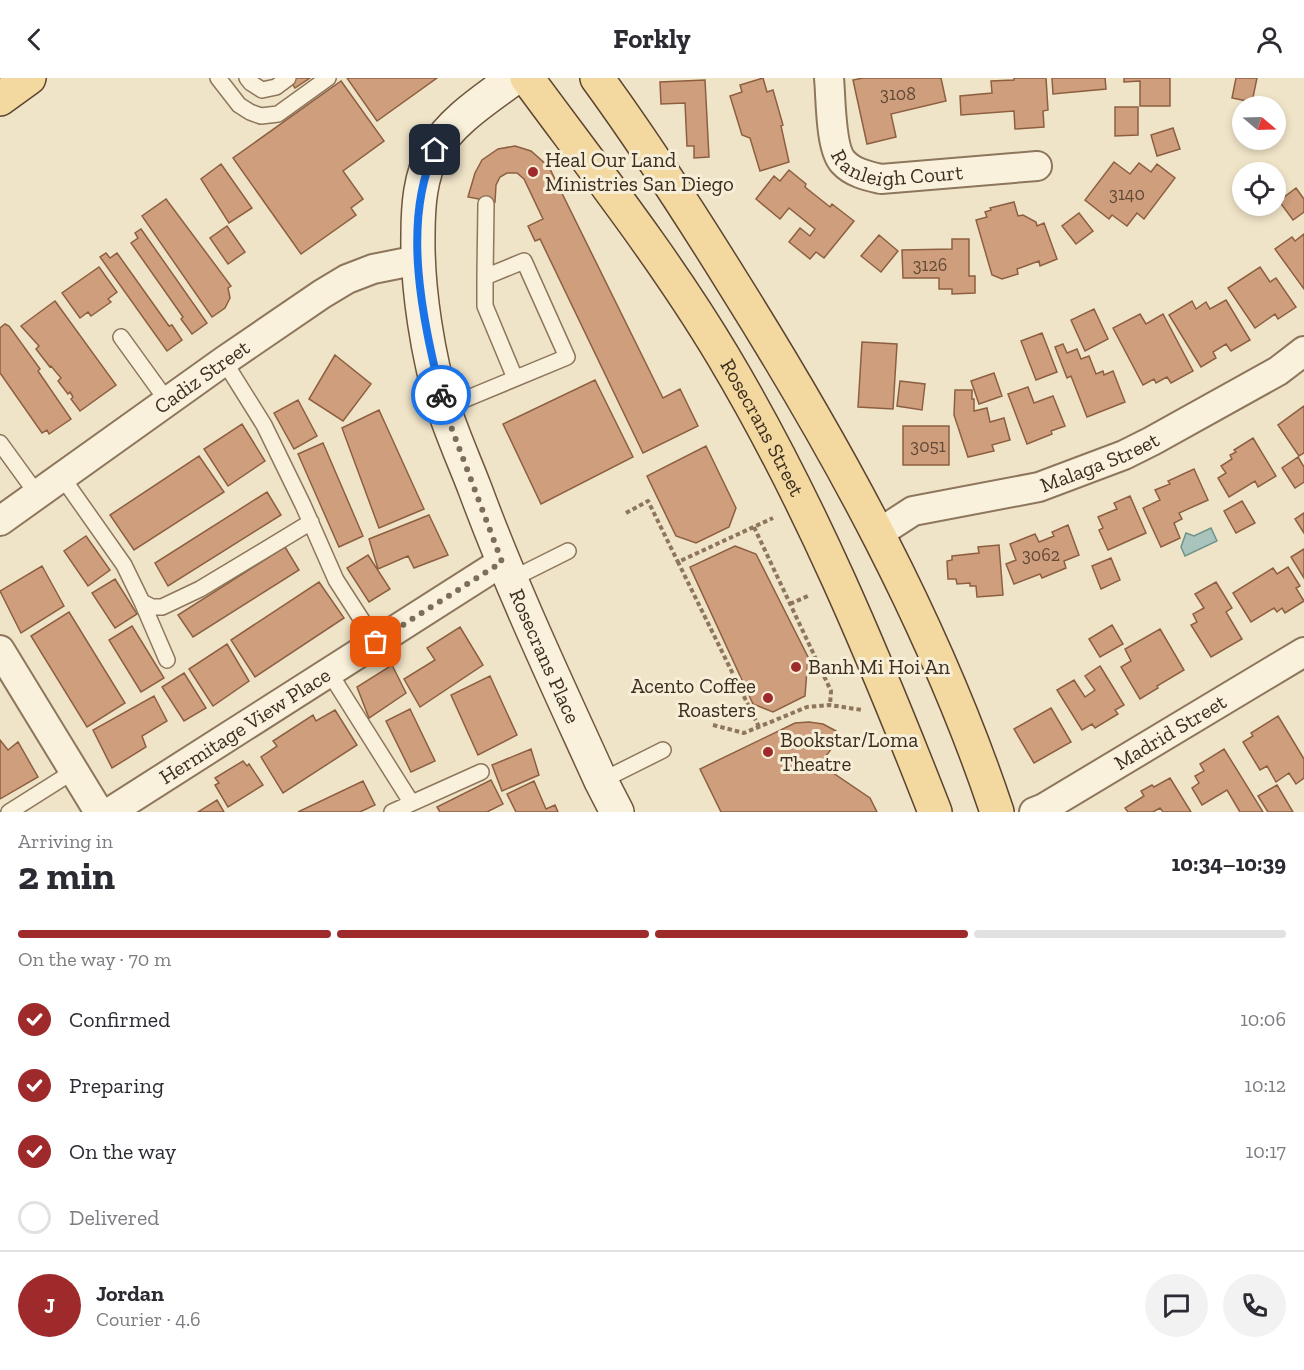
<!DOCTYPE html>
<html lang="en">
<head>
<meta charset="utf-8">
<style>
  body { margin:0; font-family:"Zilla Slab",serif; background:#f2f2f3; color:#2b2b33; height:100vh; display:flex; flex-direction:column; font-size:22px; white-space:nowrap }
  * { box-sizing:border-box; margin:0 }
  p { font-size:20px; color:#7c7c81 }
  .icon { flex:none; width:33px; height:33px; fill:none; stroke:currentColor; stroke-width:2; stroke-linecap:round; stroke-linejoin:round }
  .map { position:relative; height:734px; overflow:hidden }
  .side { display:flex; flex-direction:column; background:#fff; flex:1 }
  .side>* { flex:none }
  .needle { width:39px; rotate:109deg }
  .fabs { position:absolute; left:1232px; top:18px; display:grid; gap:12px }
  .fabs a { display:grid; place-items:center; width:54px; height:54px; border-radius:50%; background:#fff; box-shadow:0 3px 9px #0003; font-size:30px }
  .pin { position:absolute; display:grid; place-items:center; width:51px; height:51px; color:#fff; margin:-26px; border-radius:12px; box-shadow:0 3px 9px #0006 }
  .courier { position:absolute; display:grid; place-items:center; width:60px; height:60px; margin:-30px; border:4px solid #1a73e8; border-radius:50%; background:#fff; color:#222; box-shadow:0 2px 8px #0007 }
  .headline em { font-style:normal; font-weight:700 }
  .headline div { display:flex; flex-direction:column-reverse }
  .headline { display:flex; align-items:center; justify-content:space-between; height:102px; padding:0 18px }
  h1 { font-size:39px; font-weight:700; line-height:45px }
  .bar { display:grid; grid-template-columns:repeat(4,1fr); gap:9px 6px; align-content:center; height:72px; padding:0 18px }
  .bar i { height:8px; border-radius:4px; background:#e1e1e2 }
  .bar .selected { background:#9e2a2b }
  .bar p { grid-column:span 4 }
  .line { display:flex; align-items:center; gap:15px; padding:0 18px; border-top:2px solid #e1e1e2 }
  .line div { flex:1 }
  .round { display:grid; place-items:center; flex:none; width:63px; height:63px; border-radius:32px; background:#f2f2f3 }
  ol { padding:0 18px; list-style:none }
  li { display:flex; align-items:center; gap:18px; height:66px }
  li p { margin-inline-start:auto }
  li .icon { padding:6px; border-radius:50%; background:#9e2a2b; color:#fff; stroke-width:4 }
  li:last-child { color:#7c7c81 }
  li i { width:33px; height:33px; border:3px solid #e1e1e2; border-radius:50% }
  header { display:flex; justify-content:space-between; align-items:center; height:78px; padding:0 18px; background:#fff; font-size:27px; font-weight:700 }
  .map>svg:first-child { display:block }
  .water { fill:#a9c4bc; stroke:#6f938a; stroke-width:1.5 }
  .building { fill:#cf9f7d; stroke:#8d5f41; stroke-width:1.5 }
  .lines { fill:none; stroke-linecap:round; stroke-linejoin:round }
  .lane-casing { stroke:#8d765c; stroke-width:18 }
  .street-casing { stroke:#8d765c; stroke-width:32 }
  .secondary-casing { stroke:#6f573f; stroke-width:36 }
  .primary-casing { stroke:#5b4430; stroke-width:36 }
  .path { stroke:#8d765c; stroke-width:4; stroke-dasharray:4.5 3; stroke-linecap:butt }
  .lane { stroke:#faf1dc; stroke-width:15 }
  .street { stroke:#faf1dc; stroke-width:28 }
  .secondary { stroke:#faf1dc; stroke-width:33 }
  .primary { stroke:#f3d9a0; stroke-width:33 }
  .done { stroke:#7c6e5b; stroke-width:6; stroke-dasharray:0 10.8 }
  .route { stroke:#1a73e8; stroke-width:8 }
  .poi-dot { fill:#9e2a2b; stroke:#f7eed8; stroke-width:2 }
  .labels { text-anchor:middle; stroke-width:6; stroke-linejoin:round; paint-order:stroke }
  .number-label { font-size:18px; fill:#624a37 }
  .street-label { font-size:21px; fill:#3d2e20; stroke:#f7eed8 }
  .poi-label { font-size:21px; fill:#3d2e20; stroke:#f7eed8; text-anchor:start }
</style>
</head>
<body>
<header><svg class="icon" aria-label="back" viewBox="0 0 24 24"><path d="M15 5l-7 7 7 7"/></svg>Forkly<svg class="icon" aria-label="person" viewBox="0 0 24 24"><circle cx="12" cy="8" r="4"/><path d="M4 21q1-7 8-7t8 7"/></svg></header>
<div class="map">
<svg width="1304" height="734" viewBox="0 0 1304 734">
  <rect width="100%" height="100%" fill="#f0e4c8"/>
  <path class="water" d="M1211,450L1217,463L1185,478L1181,469L1186,455L1194,458Z"/>
  <path class="building" d="M288,0H310L295,10Z
    M347,0H437L377,43Z
    M763,0L767,14L773,12L783,47L781,48L789,84L760,93L750,60L742,57L730,18L742,14L740,7Z
    M863,0H941L946,23L891,36L896,59L867,66L853,2Z
    M1014,0H1046L1048,32L1043,33L1044,49L1015,51L1014,33L961,37L960,18L992,15L991,3L1014,2Z
    M1052,0H1105L1106,11L1053,16Z
    M1124,0H1170V28H1140V3L1124,4Z
    M1236,0H1257L1252,24L1232,20Z
    M705,2L709,79L694,80V68H687L685,25L661,26L660,4Z
    M341,3L384,63L343,93L363,121L351,130L356,137L301,176L233,80Z
    M1115,29H1138V57L1115,58Z
    M1173,50L1180,71L1157,78L1151,57Z
    M515,68L531,73L549,89L663,320L680,311L698,348L643,375L540,161L535,163L528,148L543,141L524,101L517,95H507L500,99L496,107L495,124L468,119L475,95L482,82L498,71Z
    M1114,84L1130,96L1139,85L1151,94L1157,86L1175,100L1144,141L1137,135L1127,148L1112,137L1109,141L1085,122Z
    M221,86L252,130L229,145L201,101Z
    M789,92L806,106L805,109L830,129L832,126L854,143L824,180L816,174L810,181L789,164L800,150L810,158L815,151L789,130L780,141L756,121L774,98L780,103Z
    M1296,110L1304,121V134L1293,142L1279,123Z
    M166,121L231,208L228,210L230,220L225,230L212,239L142,138Z
    M1014,124L1018,138L1023,137L1036,144L1037,148L1044,145L1057,181L1040,188L1039,183L1017,191L1018,196L1002,201L992,197L976,142L987,139L985,134L991,132L990,130Z
    M1079,135L1093,153L1076,166L1062,148Z
    M227,148L245,174L228,186L210,160Z
    M141,151L207,245L192,256L181,241L183,239L131,165L138,160L135,155Z
    M1304,156V211L1275,171L1292,159L1295,163Z
    M879,157L898,173L881,194L861,178Z
    M952,161H969V198H975V215L952,216V211H939V200H903L902,172L952,171Z
    M106,175L110,180L117,175L169,248L172,247L182,262L167,273L100,179Z
    M99,189L117,214L108,221L111,224L91,238L88,234L80,240L62,215Z
    M1260,189L1270,204L1276,200L1296,229L1278,241L1275,236L1255,250L1228,210Z
    M1226,222L1250,262L1231,273L1226,266L1213,274L1216,280L1201,289L1169,237L1192,223L1196,231L1206,224L1210,231Z
    M55,223L116,307L80,333L71,321L73,319L70,314L68,316L58,303L61,300L51,288L50,289L36,271L39,268L21,248Z
    M1094,231L1108,261L1085,273L1071,242Z
    M1140,236L1146,246L1163,236L1193,293L1171,305L1167,299L1156,305L1154,301L1143,307L1113,250Z
    M5,246L9,248L40,291L38,293L71,341L49,356L47,352L42,355L0,295V250Z
    M1042,255L1057,294L1036,302L1021,263Z
    M862,264L897,266L893,331L858,329Z
    M1063,266L1067,275L1077,271L1081,281L1089,278L1096,296L1103,293L1104,297L1113,293L1125,324L1087,339L1071,298L1067,300L1055,269Z
    M335,277L371,306L343,343L309,321Z
    M994,295L1002,318L979,326L971,303Z
    M595,302L633,379L541,426L503,346Z
    M900,303L925,306L922,332L897,328Z
    M1028,309L1034,325L1053,318L1065,348L1051,353L1052,356L1027,366L1008,316Z
    M955,312H972V321H974V333L987,330L990,344L1004,340L1010,362L992,367L994,373L968,379L954,337Z
    M298,322L317,358L294,371L274,335Z
    M1304,328V375L1299,378L1278,347Z
    M379,332L424,431L379,450L342,350Z
    M242,346L265,383L228,408L204,371Z
    M903,348H949V387H903Z
    M1253,360L1276,398L1258,409L1255,403L1229,419L1218,400L1226,395L1221,388L1232,381L1230,377L1236,374L1234,372Z
    M323,365L363,458L339,469L298,376Z
    M706,368L736,430L729,449L696,465L676,458L647,398Z
    M199,378L224,414L134,472L110,437Z
    M1298,379L1304,389V404L1295,410L1282,390Z
    M1194,391L1208,422L1179,435L1182,441L1174,445L1180,460L1161,469L1143,430L1160,422L1155,412L1170,406L1168,403Z
    M267,414L281,437L168,508L155,485Z
    M1130,418L1146,455L1108,472L1099,452L1103,450L1098,439L1117,431L1114,425Z
    M1242,423L1255,445L1236,455L1224,433Z
    M1304,435V455L1295,441Z
    M429,437L448,477L414,490L408,478L378,491L369,461Z
    M1068,447L1079,477L1064,483L1066,490L1042,500L1040,496L1014,506L1006,486L1016,482L1010,466L1035,456L1039,464L1054,458L1052,454Z
    M86,458L110,492L88,508L64,473Z
    M999,467L1003,517L977,519L976,508H970V505L957,506L956,501H948L947,483L952,482V478L979,475L978,469Z
    M735,468L756,476L808,579L805,618L773,634L753,626L690,489Z
    M285,469L299,492L193,559L178,537Z
    M1304,471V500L1291,479Z
    M368,477L390,511L369,524L347,490Z
    M1111,480L1120,502L1101,511L1092,488Z
    M42,488L64,528L21,555L0,513Z
    M1288,489L1300,508L1296,510L1304,523L1285,535L1282,530L1277,534L1274,530L1251,544L1233,515L1273,490L1277,496Z
    M115,501L137,536L115,550L92,515Z
    M319,504L344,540L255,599L231,562Z
    M1216,504L1232,530L1226,534L1242,561L1211,579L1191,547L1197,544L1193,536L1204,530L1195,516Z
    M69,534L125,625L87,649L31,558Z
    M1112,547L1123,566L1100,579L1089,561Z
    M132,548L164,600L141,614L109,562Z
    M460,549L483,587L420,629L404,601L435,582L427,570Z
    M1160,551L1184,592L1157,608L1158,610L1140,621L1121,589L1131,583L1125,571Z
    M227,566L249,603L213,628L189,591Z
    M392,587L406,615L369,640L357,609Z
    M1100,588L1124,627L1115,632L1118,636L1095,650L1092,646L1082,652L1057,612L1074,602L1085,619L1095,612L1085,598Z
    M184,595L206,630L184,643L162,609Z
    M490,598L517,657L478,677L451,617Z
    M154,618L167,643L142,658L146,669L112,690L93,652Z
    M1051,630L1071,664L1034,685L1014,651Z
    M410,631L435,683L411,694L386,643Z
    M335,632L357,667L283,715L261,679L277,668L273,663L313,637L316,643Z
    M1278,638L1304,681V700L1296,706L1289,695L1276,704L1267,688L1260,692L1243,664L1253,658L1251,655Z
    M809,644L823,646L836,653L832,670L820,686L870,720L877,734H721L700,691L795,645Z
    M0,662L8,672L18,664L38,699L0,721Z
    M531,671L539,697L502,713L492,687Z
    M1224,671L1263,734H1240L1227,712L1202,727L1192,710L1199,705L1195,698L1204,693L1200,686Z
    M243,683L247,688L249,686L263,707L228,729L215,707L219,705L215,700Z
    M1170,700L1191,734H1163L1160,730L1153,734H1128L1125,730L1144,718L1141,713L1152,707L1154,709Z
    M491,702L503,726L487,734H440L437,729Z
    M363,703L375,727L360,734H298Z
    M534,703L546,731L555,727L558,734H516L507,716Z
    M1277,707L1293,734H1268L1258,718Z
    M217,722L224,734H198Z"/>
  <g class="lines">
    <defs>
      <path id="lane" d="M218,0L239,27L250,34L261,38L278,36L328,0
        M247,0L251,5L262,12L276,9L288,0
        M485,199L486,126
        M121,259L168,324
        M224,283L264,347L303,427L336,502L376,564
        M444,330L567,279L524,183L485,199V228L515,300
        M0,365L37,416
        M62,399L124,487L142,524L152,529H162L200,511L311,444
        M510,502L568,473
        M142,524L167,582
        M329,594L411,724
        M601,703L663,672
        M9,734L74,693
        M392,734L481,694"/>
      <g id="street">
        <path id="s1" d="M829,0C831,20 830,70 843,84C853,95 868,98 881,101L1037,88"/>
        <path id="s2" d="M0,443L224,283L322,216L347,201L373,191L418,182"/>
        <path id="s3" d="M879,455L913,433L1039,409L1124,377L1152,363L1278,293L1304,273"/>
        <path d="M0,572L99,734"/>
        <path id="s4" d="M110,734L502,484"/>
        <path id="s5" d="M1034,734L1044,730L1304,574"/>
      </g>
      <g id="secondary">
        <path id="s6" d="M514,0C486,21 452,42 434,73C420,98 418,128 418,157C417,210 428,280 444,331C453,358 465,385 475,411C512,511 557,606 601,703L617,734"/>
      </g>
      <g id="primary">
        <path id="s7" d="M527,0C594,91 665,181 723,278C809,422 874,578 935,734"/>
        <path d="M597,0C646,67 691,137 735,208C839,374 935,548 997,734"/>
        <path d="M0,21L29,0"/>
      </g>
    </defs>
    <use href="#lane" class="lane-casing"/>
    <use href="#street" class="street-casing"/>
    <use href="#secondary" class="secondary-casing"/>
    <use href="#primary" class="primary-casing"/>
    <path class="path" d="M626,435L648,423L678,484
      M754,449L831,613L830,627
      M790,526L810,517
      M713,647L744,655L807,629L830,627L862,632
      M759,649L678,484L773,440"/>
    <use href="#lane" class="lane"/>
    <use href="#street" class="street"/>
    <use href="#secondary" class="secondary"/>
    <use href="#primary" class="primary"/>
  </g>
  <g class="lines">
    <path class="done" d="M376,564L502,484L444,330L441,317"/>
    <path class="route" d="M435,72C401,145 423,242 441,317"/>
  </g>
  <g class="poi-dot">
    <circle cx="533" cy="94" r="6"/>
    <circle cx="796" cy="589" r="6"/>
    <circle cx="768" cy="620" r="6"/>
    <circle cx="768" cy="674" r="6"/>
  </g>
  <g class="labels">
    <g class="number-label">
      <text x="898" y="22">3108</text>
      <text x="1127" y="122">3140</text>
      <text x="930" y="193">3126</text>
      <text x="928" y="374">3051</text>
      <text x="1041" y="483">3062</text>
    </g>
    <g class="street-label">
      <text dy="7" stroke="none"><textPath href="#s1" startOffset="142">Ranleigh Court</textPath></text>
      <text dy="7" stroke="none"><textPath href="#s2" startOffset="248">Cadiz Street</textPath></text>
      <text dy="7" stroke="none"><textPath href="#s7" startOffset="422">Rosecrans Street</textPath></text>
      <text dy="7" stroke="none"><textPath href="#s3" startOffset="234">Malaga Street</textPath></text>
      <text dy="7" stroke="none"><textPath href="#s6" startOffset="639">Rosecrans Place</textPath></text>
      <text dy="7" stroke="none"><textPath href="#s4" startOffset="160">Hermitage View Place</textPath></text>
      <text dy="7" stroke="none"><textPath href="#s5" startOffset="158">Madrid Street</textPath></text>
    </g>
    <g class="poi-label">
      <text x="545" y="89">Heal Our Land<tspan x="545" dy="24">Ministries San Diego</tspan></text>
      <text x="808" y="596">Banh Mi Hoi An</text>
      <text x="756" y="615" text-anchor="end">Acento Coffee<tspan x="756" dy="24">Roasters</tspan></text>
      <text x="780" y="669">Bookstar/Loma<tspan x="780" dy="24">Theatre</tspan></text>
    </g>
  </g>
</svg>
<div class="fabs">
<a><svg class="needle" viewBox="-14 -14 28 28"><path d="M0-13l5 13h-10z" fill="#e53935"/><path d="M0 13l5-13h-10z" fill="#7c7c81"/></svg></a>
<a><svg class="icon" aria-label="locate" viewBox="0 0 24 24"><circle cx="12" cy="12" r="6"/><path d="M12 2v4M12 18v4M2 12h4M18 12h4"/></svg></a>
</div>
<div class="pin" style="left:376px;top:564px;background:#ea580c"><svg class="icon" aria-label="bag" viewBox="0 0 24 24"><path d="M5 8h14l-1 12H6zM9 8a3 3 0 0 1 6 0"/></svg></div>
<div class="pin" style="left:435px;top:72px;background:#1f2937"><svg class="icon" aria-label="home" viewBox="0 0 24 24"><path d="M3 11l9-7 9 7M6 9v11h12V9"/></svg></div>
<div class="courier" style="left:441px;top:317px"><svg class="icon" aria-label="bike" viewBox="0 0 24 24"><circle cx="6" cy="16" r="4"/><circle cx="18" cy="16" r="4"/><path d="M6 16l4-8h5l3 8M10 8l3 8H6M13 5h3"/></svg></div>
</div>
<section class="side">
<div class="headline"><div><h1>2 min</h1><p>Arriving in</p></div><em>10:34–10:39</em></div>
<div class="bar"><i class="selected"></i><i class="selected"></i><i class="selected"></i><i></i><p>On the way · 70 m</p></div>
<ol>
<li><svg class="icon" aria-label="check" viewBox="0 0 24 24"><path d="M5 12l5 5 9-10"/></svg>Confirmed<p>10:06</p></li>
<li><svg class="icon" aria-label="check" viewBox="0 0 24 24"><path d="M5 12l5 5 9-10"/></svg>Preparing<p>10:12</p></li>
<li><svg class="icon" aria-label="check" viewBox="0 0 24 24"><path d="M5 12l5 5 9-10"/></svg>On the way<p>10:17</p></li>
<li><i></i>Delivered</li>
</ol>
<div class="line" style="height:108px"><b class="round" style="background:#9e2a2b;color:#fff">J</b><div><b>Jordan</b><p>Courier · 4.6</p></div><a class="round"><svg class="icon" aria-label="chat" viewBox="0 0 24 24"><path d="M4 5h16v11H9l-5 4z"/></svg></a><a class="round"><svg class="icon" aria-label="phone" viewBox="0 0 24 24"><path d="M5 4h4l2 5-3 2q2 4 5 5l2-3 5 2v4C11 20 4 13 5 4z"/></svg></a></div>
</section>
</body>
</html>
